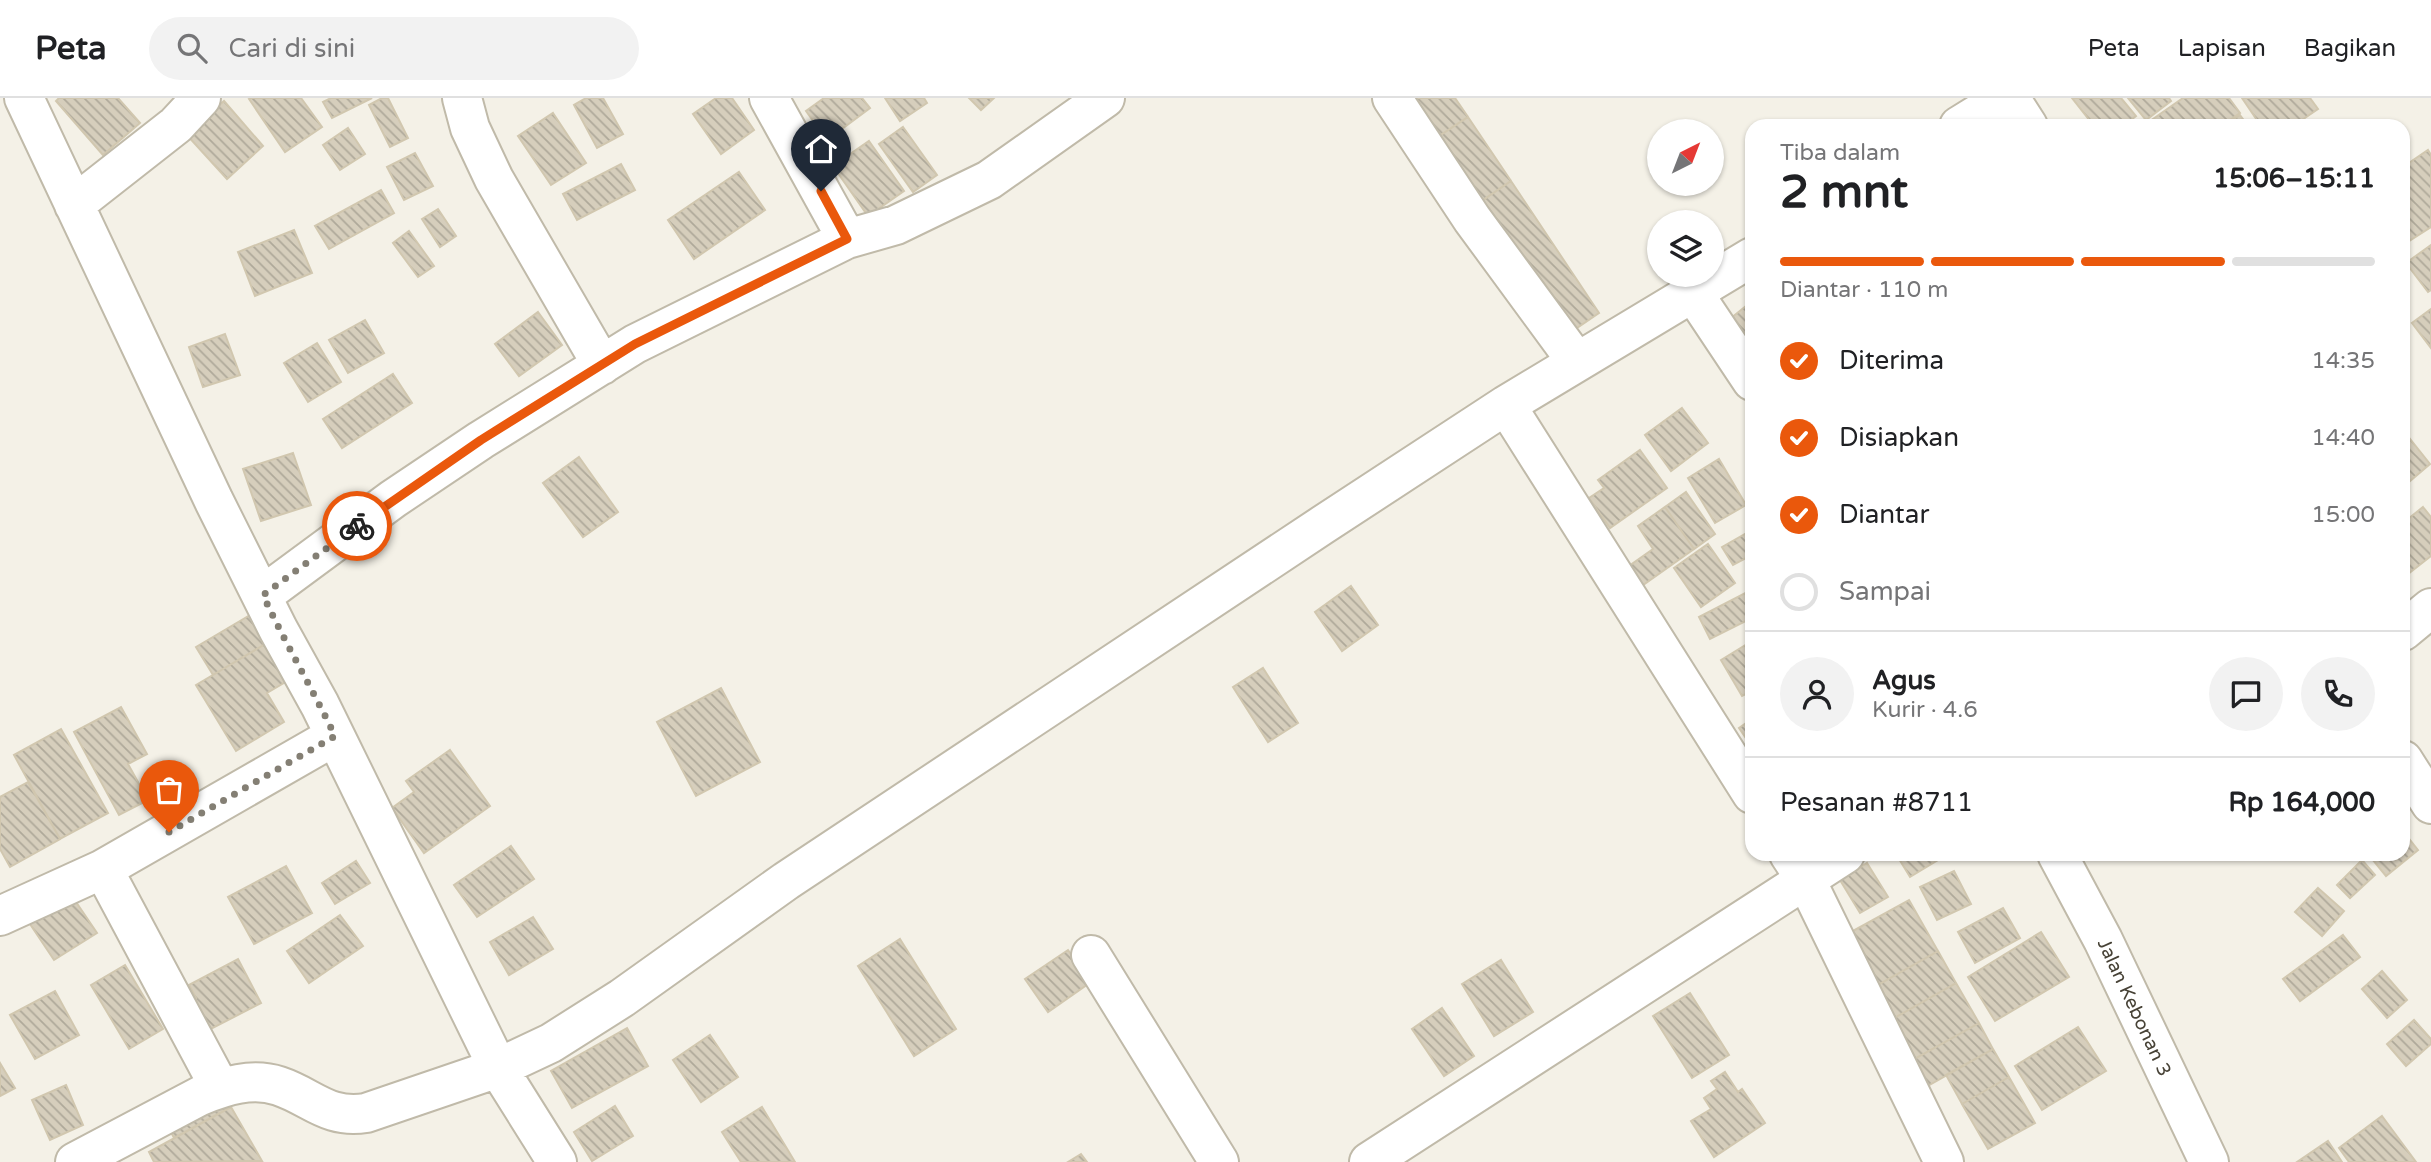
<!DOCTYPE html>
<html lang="id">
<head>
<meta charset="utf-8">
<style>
  body { margin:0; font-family:"Varela Round",sans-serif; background:#f2f2f2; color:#202124; height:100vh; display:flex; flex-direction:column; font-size:26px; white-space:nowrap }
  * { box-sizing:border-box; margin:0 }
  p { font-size:23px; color:#757577 }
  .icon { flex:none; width:38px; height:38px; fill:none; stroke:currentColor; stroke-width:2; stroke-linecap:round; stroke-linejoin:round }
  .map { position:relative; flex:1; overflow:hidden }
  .side { position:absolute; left:1745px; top:21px; width:665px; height:742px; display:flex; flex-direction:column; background:#fff; border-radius:21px; box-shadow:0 2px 5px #0004 }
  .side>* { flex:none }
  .needle { width:46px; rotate:42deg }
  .tools { position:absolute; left:1647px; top:21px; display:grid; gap:14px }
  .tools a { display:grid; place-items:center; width:77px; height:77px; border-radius:50%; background:#fff; box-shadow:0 2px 5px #0004; font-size:35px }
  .pin { position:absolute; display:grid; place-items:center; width:60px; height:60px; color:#fff; margin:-72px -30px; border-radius:50% 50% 50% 0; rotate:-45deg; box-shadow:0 0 7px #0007 }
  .pin .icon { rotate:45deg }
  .courier { position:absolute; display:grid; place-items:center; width:70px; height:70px; margin:-35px; border:5px solid #ea580c; border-radius:50%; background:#fff; color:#222; box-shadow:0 2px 9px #0007 }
  .overview em { font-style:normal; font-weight:800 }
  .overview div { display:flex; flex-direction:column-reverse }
  .overview { display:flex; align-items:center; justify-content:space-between; height:119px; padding:0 35px }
  h1 { font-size:46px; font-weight:800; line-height:52px }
  .bar { display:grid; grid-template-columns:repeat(4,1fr); gap:10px 7px; align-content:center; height:84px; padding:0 35px }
  .bar i { height:9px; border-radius:5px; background:#e0e0e0 }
  .bar .selected { background:#ea580c }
  .bar p { grid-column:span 4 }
  .line { display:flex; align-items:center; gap:18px; padding:0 35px; border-top:2px solid #e0e0e0 }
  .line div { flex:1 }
  .round { display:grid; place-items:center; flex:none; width:74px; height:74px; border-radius:37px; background:#f2f2f2 }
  ol { padding:0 35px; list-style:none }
  li { display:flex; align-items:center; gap:21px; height:77px }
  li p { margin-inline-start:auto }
  li .icon { padding:7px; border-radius:50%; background:#ea580c; color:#fff; stroke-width:4 }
  li:last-child { color:#757577 }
  li i { width:38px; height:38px; border:4px solid #e0e0e0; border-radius:50% }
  header { display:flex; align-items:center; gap:42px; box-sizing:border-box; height:98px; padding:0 35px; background:#fff; border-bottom:2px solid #e0e0e0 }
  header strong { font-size:33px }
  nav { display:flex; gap:38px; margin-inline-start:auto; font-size:24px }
  .search { width:490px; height:63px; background:#f2f2f2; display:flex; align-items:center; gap:18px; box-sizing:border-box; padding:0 24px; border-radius:38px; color:#757577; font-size:26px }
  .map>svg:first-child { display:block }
  .building { fill:url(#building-back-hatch); stroke:#d1c7af; stroke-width:2 }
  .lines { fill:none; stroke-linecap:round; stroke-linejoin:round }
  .minor-casing { stroke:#c0baa9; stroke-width:42 }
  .minor { stroke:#fff; stroke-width:38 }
  .done { stroke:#847f74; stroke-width:7; stroke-dasharray:0 12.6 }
  .route { stroke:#ea580c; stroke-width:9 }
  .labels { text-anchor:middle; stroke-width:5; stroke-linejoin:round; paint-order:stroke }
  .street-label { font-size:19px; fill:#474236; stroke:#fff }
</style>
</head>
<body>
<header>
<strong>Peta</strong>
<div class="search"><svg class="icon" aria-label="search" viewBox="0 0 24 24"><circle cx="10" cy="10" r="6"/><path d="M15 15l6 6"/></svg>Cari di sini</div>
<nav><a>Peta</a><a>Lapisan</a><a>Bagikan</a></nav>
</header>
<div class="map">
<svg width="2431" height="1064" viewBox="0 0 2431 1064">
  <defs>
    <pattern id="building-back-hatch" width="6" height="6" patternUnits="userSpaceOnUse" patternTransform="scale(1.75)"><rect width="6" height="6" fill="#d6cebc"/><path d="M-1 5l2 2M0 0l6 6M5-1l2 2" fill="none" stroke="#afa99a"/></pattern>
  </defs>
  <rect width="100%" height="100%" fill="#f4f1e7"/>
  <path class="building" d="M59,0H118L140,25L103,57L56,3Z
    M251,0H301L322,29L285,54L249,1Z
    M331,0H372L332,20L323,4Z
    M382,0H388L408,40L390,49L369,7Z
    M586,0H603L623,36L597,50L574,7Z
    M716,0H732L754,32L721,56L693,16Z
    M824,0H862L870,10L827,42L806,13Z
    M885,0H924L927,5L900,23Z
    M969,0H994L981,12Z
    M1409,0H1455L1468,19L1436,40Z
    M2072,0H2121L2136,18L2123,28H2094Z
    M2128,0H2169L2171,3L2146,22Z
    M2183,0H2229L2240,15L2221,28H2158L2153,21Z
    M2242,0H2310L2318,11L2293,28H2261Z
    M224,3L263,48L227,81L186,36Z
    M553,15L586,65L551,87L518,38Z
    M2240,17L2248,28H2224Z
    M1468,19L1511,83L1480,104L1436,40Z
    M903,29L937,77L913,94L879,46Z
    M348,30L365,56L340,72L323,47Z
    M869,43L904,93L868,118L833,68Z
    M2428,52L2431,57V129L2403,147V69Z
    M415,55L433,88L404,102L387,69Z
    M621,66L635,92L577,122L563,96Z
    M739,74L765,112L694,161L668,122Z
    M1511,83L1599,215L1568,236L1480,104Z
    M381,92L394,115L329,151L315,128Z
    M438,111L456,138L440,149L422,121Z
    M294,132L312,175L255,198L238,154Z
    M409,133L434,168L418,179L393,145Z
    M2431,147V192L2428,194L2406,165Z
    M1752,203V244L1731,220Z
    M2431,211V250L2412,225Z
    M538,214L562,247L519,278L495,246Z
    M365,222L384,255L348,275L329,242Z
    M225,236L240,277L203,289L189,249Z
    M317,245L341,284L308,304L284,265Z
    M393,276L412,305L342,350L323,321Z
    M1682,310L1708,345L1671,373L1645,337Z
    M2403,332L2430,366L2403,389Z
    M1640,352L1667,390L1610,430L1589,400L1604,390L1598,382Z
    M293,355L311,407L261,423L243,371Z
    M579,359L618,414L583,439L543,385Z
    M1719,361L1746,407L1715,425L1688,380Z
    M1686,394L1715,436L1694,451L1665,409Z
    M1665,409L1694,451L1643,487L1629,468L1653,451L1638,428Z
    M2423,409L2431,419V458L2403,480V425Z
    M1752,432V457L1733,467L1722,449Z
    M1708,446L1735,485L1701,509L1674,470Z
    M1351,488L1378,527L1342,553L1315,514Z
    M1751,492L1752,520L1710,541L1699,519Z
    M250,517L267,545L213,577L196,549Z
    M1752,543V593L1742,598L1721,562Z
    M267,545L289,582L267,595L284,624L236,653L196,587Z
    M1263,570L1298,625L1268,644L1233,589Z
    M721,590L760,664L696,698L657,624Z
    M121,609L147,656L128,666L148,702L119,717L74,634Z
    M1752,621V649L1739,630Z
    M61,631L108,715L60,741L14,657Z
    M450,652L490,708L424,755L392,710L414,694L406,683Z
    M28,684L60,741L10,769L0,751V699Z
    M2403,733L2418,752L2386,778L2368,756H2403Z
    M511,748L534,781L477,819L454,787Z
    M1896,756H1948L1910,779Z
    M2362,762L2375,777L2350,800L2337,787Z
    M356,763L370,785L335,806L322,785Z
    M1867,765L1888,799L1860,815L1840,782Z
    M286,768L312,815L254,846L228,799Z
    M1954,773L1971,806L1937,822L1920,789Z
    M2318,790L2344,813L2322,838L2295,814Z
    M72,798L97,835L54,862L30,826Z
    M1909,802L1938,853L1871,891L1842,839Z
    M2003,810L2020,840L1975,865L1958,834Z
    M340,817L363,848L309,885L287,853Z
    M533,819L553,851L509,877L490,844Z
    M2041,834L2069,879L1995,923L1968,879Z
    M2343,837L2360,859L2300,903L2283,881Z
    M900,841L956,931L914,958L858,868Z
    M1068,852L1091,884L1048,914L1025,881Z
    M1938,853L1956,885L1889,923L1871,891Z
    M238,861L261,905L203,935L187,905L196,900L189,887Z
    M1501,862L1533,914L1494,938L1462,886Z
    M125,867L163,931L129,951L91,887Z
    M2382,873L2407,902L2387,920L2362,891Z
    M1956,885L1979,925L1911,963L1889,923Z
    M55,893L79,937L35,961L10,917Z
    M1690,895L1729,957L1692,980L1653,918Z
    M1442,910L1474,958L1444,978L1412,931Z
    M2414,922L2431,941V946L2406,968L2387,946Z
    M1979,925L1993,951L1926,989L1911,963Z
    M2078,929L2106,973L2042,1012L2015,968Z
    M627,930L648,968L572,1010L551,973Z
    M710,937L738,979L701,1004L673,962Z
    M1993,951L2009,979L1962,1006L1946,977Z
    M0,965L15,990L0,998Z
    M1725,974L1738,994L1742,991L1765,1025L1714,1059L1691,1023L1711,1011L1704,1000L1717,991L1711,983Z
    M2009,979L2035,1025L1988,1051L1962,1006Z
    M66,987L83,1027L50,1042L32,1002Z
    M222,991L231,1009L174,1040L165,1023Z
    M615,1008L633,1038L592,1063L574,1034Z
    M231,1009L262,1063L154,1064L149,1054Z
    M762,1009L795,1064H741L722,1034Z
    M2382,1018L2416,1064H2349L2339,1050Z
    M2328,1043L2342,1064H2297Z
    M1081,1056L1087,1064H1068Z"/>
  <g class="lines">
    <defs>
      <path id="minor" d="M24,0L214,403L278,531L320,607L498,970L557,1064
        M462,0L470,30L494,81L602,267
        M769,0L847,141
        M1392,0L1472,121L1577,264
        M2010,0L2028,28
        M1959,28L2004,0
        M74,107L176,27L201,0
        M1694,196L1752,283
        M1506,307L1752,696
        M263,497L393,401L481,342L635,246L847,141L896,127L989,82L1105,0
        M2403,533L2431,510
        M2403,662L2431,706
        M1789,756L1806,782L1944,1064
        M2057,756L2103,842L2209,1064
        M0,818L103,771
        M1091,857L1219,1064
        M220,990L103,771L335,638
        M75,1064L200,998C225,988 252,979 279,988C312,999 327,1021 366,1015L498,970L551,945L622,900L786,783L1321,428L1506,307L1752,159
        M1369,1064L1845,756"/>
    </defs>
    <use href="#minor" class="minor-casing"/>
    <use href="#minor" class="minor"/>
  </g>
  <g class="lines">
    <path class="done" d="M169,734L335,638C312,590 285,545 263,497L357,428"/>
    <path class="route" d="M357,428L481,342L635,246L847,141L821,93"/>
  </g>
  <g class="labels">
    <g class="street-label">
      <text transform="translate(2135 909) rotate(65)" y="7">Jalan Kebonan 3</text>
    </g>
  </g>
</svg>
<div class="tools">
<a><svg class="needle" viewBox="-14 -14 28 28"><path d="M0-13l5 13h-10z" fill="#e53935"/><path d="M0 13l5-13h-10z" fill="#757577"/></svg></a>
<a><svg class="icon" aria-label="layers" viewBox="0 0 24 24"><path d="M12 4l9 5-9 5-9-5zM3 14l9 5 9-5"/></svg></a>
</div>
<div class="pin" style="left:169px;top:734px;background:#ea580c"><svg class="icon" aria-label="bag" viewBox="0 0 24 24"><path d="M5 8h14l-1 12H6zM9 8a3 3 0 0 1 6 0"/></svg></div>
<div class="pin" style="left:821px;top:93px;background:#1f2937"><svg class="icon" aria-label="home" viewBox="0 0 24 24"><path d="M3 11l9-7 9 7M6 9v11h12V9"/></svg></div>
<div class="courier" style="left:357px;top:428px"><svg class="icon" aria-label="bike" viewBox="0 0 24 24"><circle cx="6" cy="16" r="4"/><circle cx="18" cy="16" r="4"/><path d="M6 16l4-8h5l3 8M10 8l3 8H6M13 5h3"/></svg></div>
<section class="side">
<div class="overview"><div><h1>2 mnt</h1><p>Tiba dalam</p></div><em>15:06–15:11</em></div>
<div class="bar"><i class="selected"></i><i class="selected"></i><i class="selected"></i><i></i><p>Diantar · 110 m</p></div>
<ol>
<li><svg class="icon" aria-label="check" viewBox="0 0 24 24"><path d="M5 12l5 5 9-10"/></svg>Diterima<p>14:35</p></li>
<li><svg class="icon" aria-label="check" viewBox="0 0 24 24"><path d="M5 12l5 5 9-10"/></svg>Disiapkan<p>14:40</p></li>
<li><svg class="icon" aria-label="check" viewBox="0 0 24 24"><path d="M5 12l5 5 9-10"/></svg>Diantar<p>15:00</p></li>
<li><i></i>Sampai</li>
</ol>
<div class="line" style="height:126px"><a class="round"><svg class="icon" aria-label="person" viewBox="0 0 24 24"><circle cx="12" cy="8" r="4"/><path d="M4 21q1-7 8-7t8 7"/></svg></a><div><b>Agus</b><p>Kurir · 4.6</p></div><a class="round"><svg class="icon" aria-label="chat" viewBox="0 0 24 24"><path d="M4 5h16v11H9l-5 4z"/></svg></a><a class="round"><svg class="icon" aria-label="phone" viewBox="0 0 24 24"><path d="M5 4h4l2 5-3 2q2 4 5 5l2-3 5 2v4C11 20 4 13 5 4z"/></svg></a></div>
<div class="line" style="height:91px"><div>Pesanan #8711</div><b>Rp 164,000</b></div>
</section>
</div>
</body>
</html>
